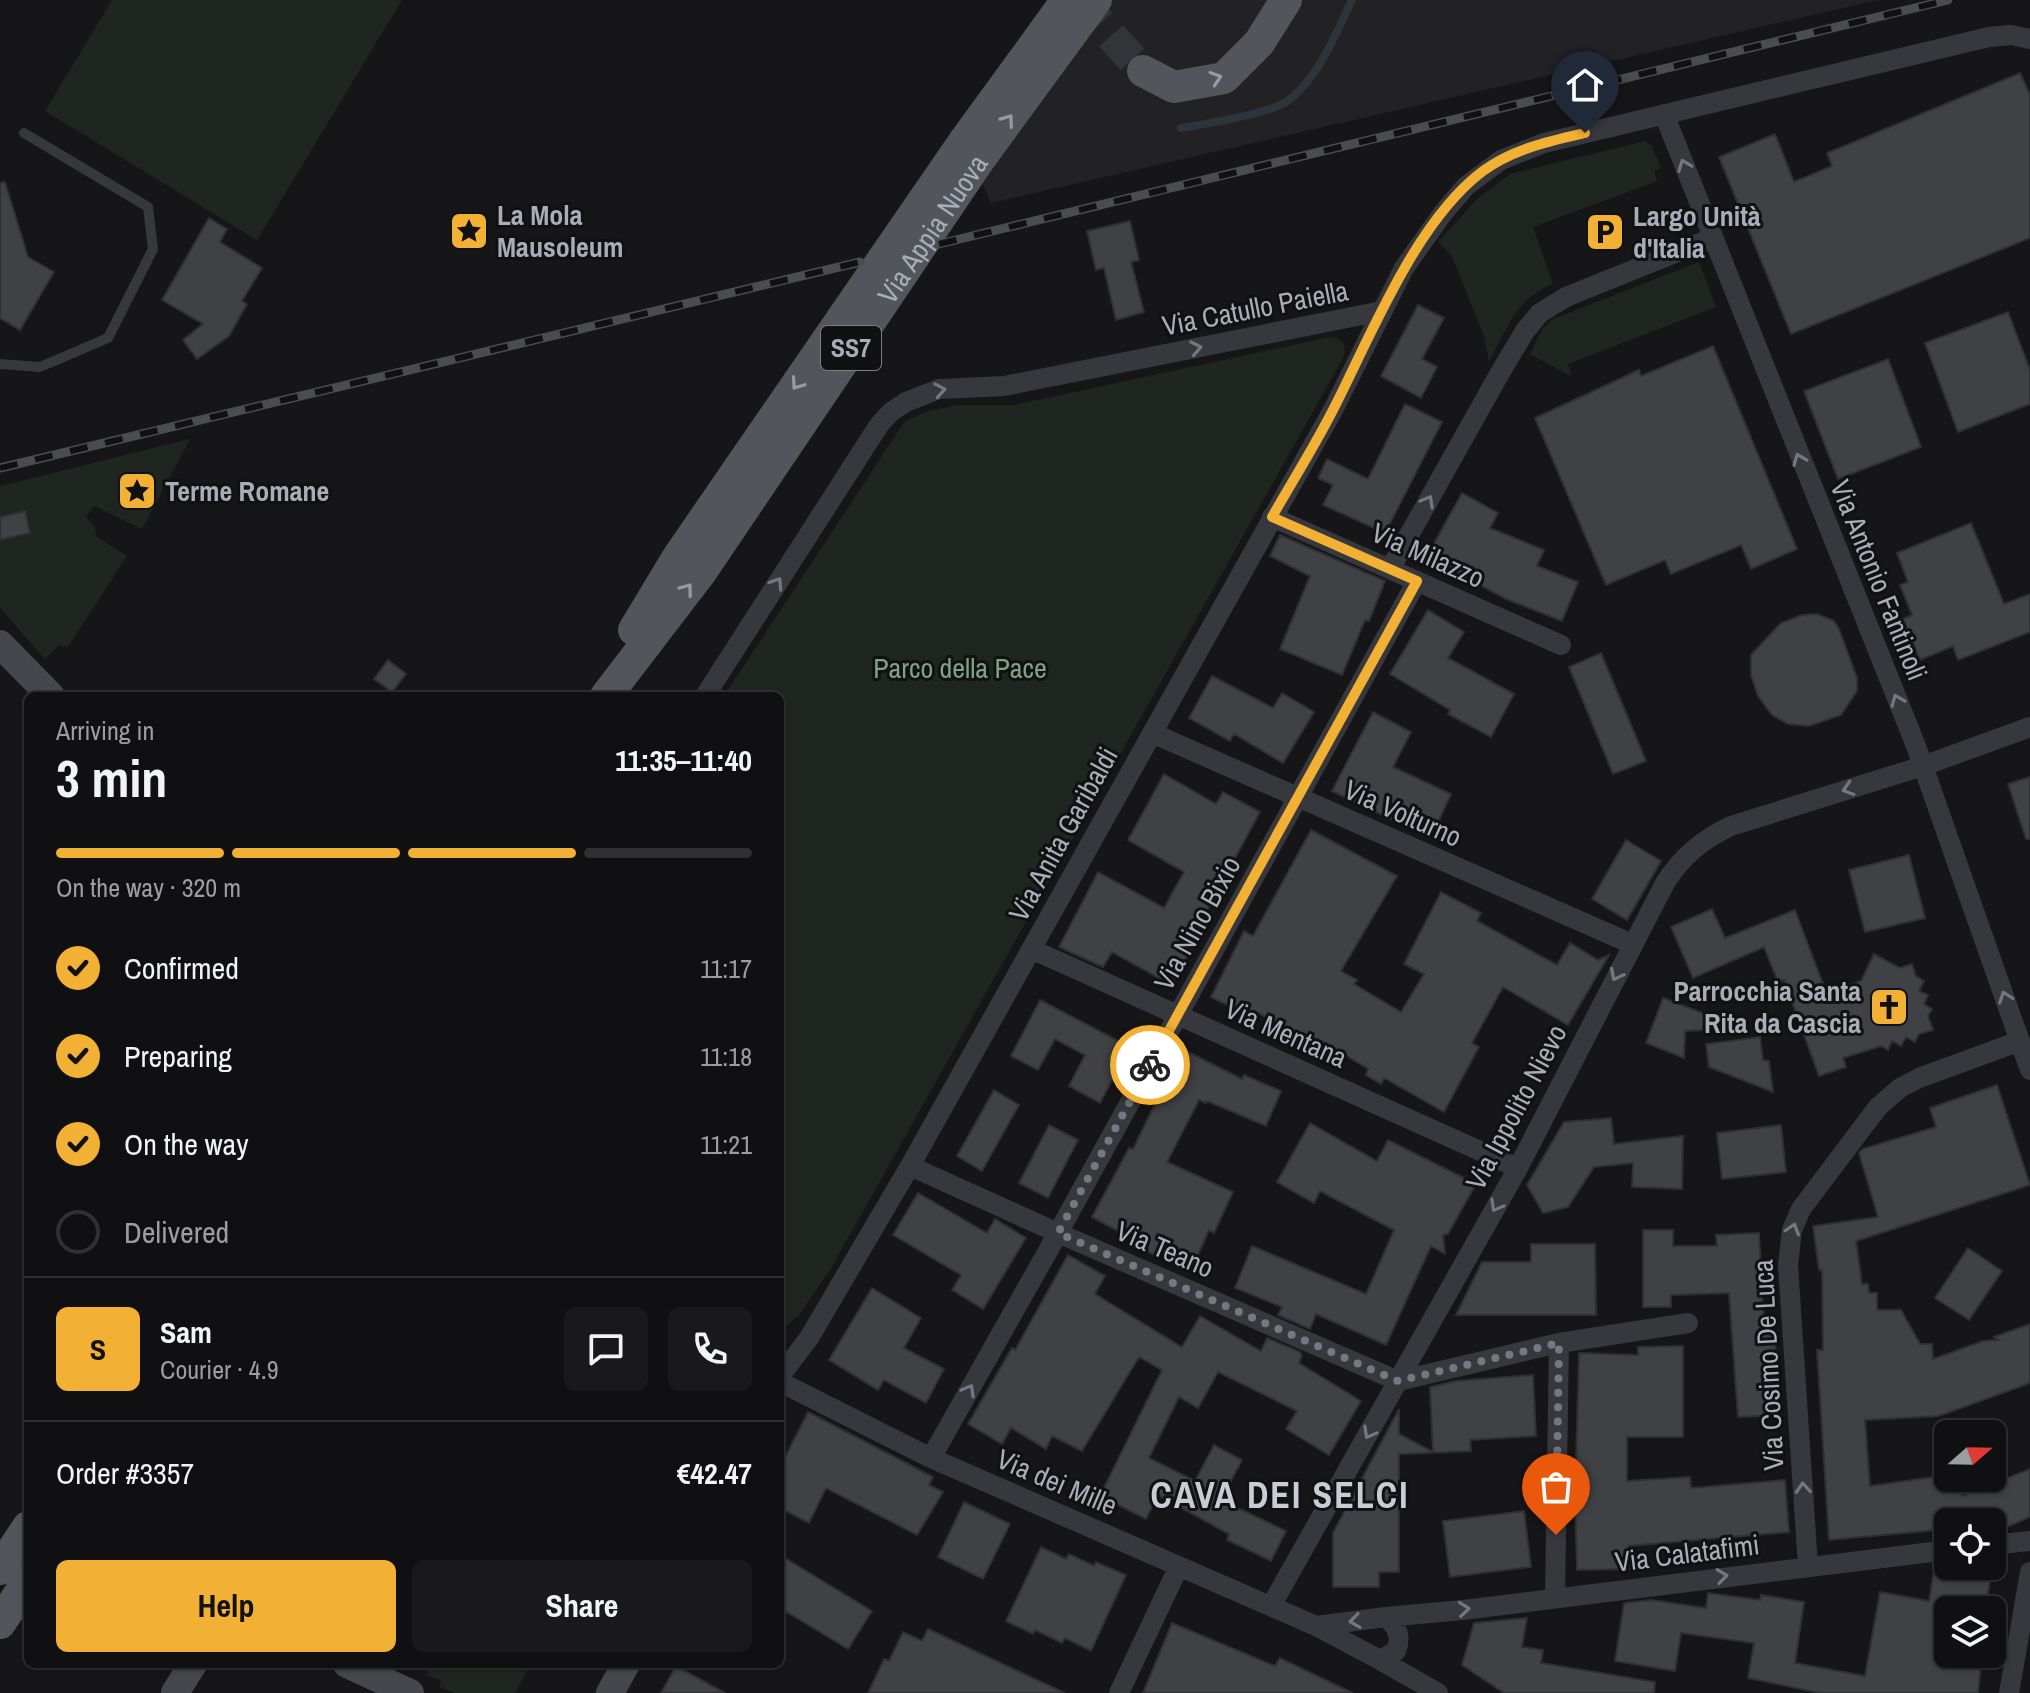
<!DOCTYPE html>
<html lang="en">
<head>
<meta charset="utf-8">
<style>
  body { margin:0; font-family:"Archivo Narrow",sans-serif; background:#19191b; color:#f1f3f6; height:100vh; display:flex; flex-direction:column; font-size:30px; white-space:nowrap }
  * { box-sizing:border-box; margin:0 }
  p { font-size:26px; color:#9c9d9f }
  .icon { flex:none; width:44px; height:44px; fill:none; stroke:currentColor; stroke-width:2; stroke-linecap:round; stroke-linejoin:round }
  .map { position:relative; flex:1; overflow:hidden }
  .details { position:absolute; left:24px; top:692px; width:760px; height:976px; display:flex; flex-direction:column; background:#101012; border-radius:12px; box-shadow:0 2px 6px #0004,0 0 0 2px #303032 }
  .details>* { flex:none }
  .needle { width:52px; rotate:70deg }
  .buttons { position:absolute; left:1934px; top:1420px; display:grid; gap:16px }
  .buttons a { display:grid; place-items:center; width:72px; height:72px; border-radius:12px; background:#101012; box-shadow:0 2px 6px #0004,0 0 0 2px #303032; font-size:40px }
  .pin { position:absolute; display:grid; place-items:center; width:68px; height:68px; color:#fff; margin:-82px -34px; border-radius:50% 50% 50% 0; rotate:-45deg; box-shadow:0 0 8px #0007 }
  .pin .icon { rotate:45deg }
  .courier { position:absolute; display:grid; place-items:center; width:80px; height:80px; margin:-40px; border:6px solid #f2b134; border-radius:50%; background:#fff; color:#222; box-shadow:0 2px 10px #0007 }
  .head em { font-style:normal; font-weight:700 }
  .head div { display:flex; flex-direction:column-reverse }
  .head { display:flex; align-items:center; justify-content:space-between; height:136px; padding:0 32px }
  h1 { font-size:52px; font-weight:700; line-height:60px }
  .bar { display:grid; grid-template-columns:repeat(4,1fr); gap:12px 8px; align-content:center; height:96px; padding:0 32px }
  .bar i { height:10px; border-radius:6px; background:#303032 }
  .bar .selected { background:#f2b134 }
  .bar p { grid-column:span 4 }
  .line { display:flex; align-items:center; gap:20px; padding:0 32px; border-top:2px solid #303032 }
  .line div { flex:1 }
  .round { display:grid; place-items:center; flex:none; width:84px; height:84px; border-radius:12px; background:#19191b }
  ol { padding:0 32px; list-style:none }
  li { display:flex; align-items:center; gap:24px; height:88px }
  li p { margin-inline-start:auto }
  li .icon { padding:8px; border-radius:50%; background:#f2b134; color:#111; stroke-width:4 }
  li:last-child { color:#9c9d9f }
  li i { width:44px; height:44px; border:4px solid #303032; border-radius:50% }
  .action { display:flex; gap:16px; margin-top:auto; padding:16px 32px }
  .action a { flex:1; height:92px; border-radius:12px; background:#f2b134; color:#111; font-size:32px; font-weight:700; line-height:92px; text-align:center }
  .action a+a { background:#19191b; color:#f1f3f6 }
  .map>svg:first-child { display:block }
  .built { fill:#222225 }
  .green { fill:#1e261f }
  .lines { fill:none; stroke-linecap:round; stroke-linejoin:round }
  .stream { stroke:#2c353c; stroke-width:8 }
  .building { fill:#404145; stroke:#303034; stroke-width:2 }
  .primary-tunnel { stroke:#333438; stroke-width:32; stroke-dasharray:32 16; stroke-linecap:butt }
  .lane { stroke:#37383d; stroke-width:10 }
  .street { stroke:#37383d; stroke-width:20 }
  .secondary { stroke:#45474d; stroke-width:28 }
  .primary { stroke:#53555c; stroke-width:32 }
  .rail-casing { stroke:#4a4c52; stroke-width:9 }
  .rail { stroke:#111113; stroke-width:6; stroke-dasharray:18; stroke-linecap:butt }
  .oneway { stroke:#979ba6 }
  .oneway2 { stroke:#757881 }
  .done { stroke:#757880; stroke-width:8; stroke-dasharray:0 14.4 }
  .route { stroke:#f2b134; stroke-width:10 }
  .labels { text-anchor:middle; stroke-width:6; stroke-linejoin:round; paint-order:stroke }
  .shield { fill:#111113; stroke:#7b7e86; stroke-width:2 }
  .shield-label { font-size:26px; font-weight:bold; fill:#a8adb8 }
  .poi-label { font-size:28px; font-weight:bold; fill:#a8adb8; stroke:#111113; text-anchor:start }
  .street-label { font-size:28px; fill:#a8adb8; stroke:#111113 }
  .park-label { font-size:28px; fill:#7fa381; stroke:#111113 }
  .district-label { font-size:36px; font-weight:bold; letter-spacing:2px; fill:#c9ccd4; stroke:#111113 }
</style>
</head>
<body>
<div class="map">
<svg width="2030" height="1693" viewBox="0 0 2030 1693">
  <rect width="100%" height="100%" fill="#161618"/>
  <path class="built" d="M1067,0H1878L991,203L963,143Z"/>
  <path class="green" d="M112,0H402L257,240L45,111Z
    M1645,141L1652,146L1661,168L1654,171L1657,181L1533,227L1553,284C1516,298 1507,329 1489,362L1484,336L1452,256L1438,242L1478,198L1510,174Z
    M1699,262L1716,307L1568,364L1572,377L1530,354L1543,328L1553,319Z
    M1330,337L1336,338L1343,342L1345,351L1342,360L830,1270L799,1315L780,1332V696H724L905,421L929,411L958,405H1014Z
    M190,439L142,529L94,506L86,517L95,527L96,536L127,556L68,647L59,645L45,659L0,608V486Z
    M430,1664H531L515,1693H455L439,1687L441,1680L426,1675Z"/>
  <g class="lines">
    <path class="stream" d="M1181,128C1206,124 1270,114 1289,100C1319,77 1336,33 1352,0"/>
  </g>
  <path class="building" d="M2020,73L2030,95V238L1791,334L1719,157L1775,134L1794,182L1832,166L1827,153Z
    M5,182L28,257L54,272L20,330L0,318V183Z
    M209,218L227,229L220,242L262,268L242,301L247,304L229,336L197,359L183,340L203,324L162,300Z
    M1130,221L1139,260L1131,262L1144,312L1116,320L1104,268L1096,270L1087,231Z
    M1418,305L1444,318L1422,359L1437,367L1421,398L1381,376Z
    M2008,312L2030,370V404L1958,432L1925,343Z
    M1713,346L1797,549L1751,569L1741,545L1671,574L1665,560L1606,585L1535,418L1639,370L1641,376Z
    M1888,359L1921,447L1838,479L1804,391Z
    M1405,404L1442,422L1385,533L1323,505L1333,485L1318,478L1327,459L1368,479Z
    M1462,493L1498,513L1490,528L1544,550L1537,566L1578,582L1562,621L1506,599L1427,556Z
    M25,511L30,533L0,540V517Z
    M1971,523L2004,604L2030,594V632L1958,660L1953,646L1920,660L1903,619L1912,615L1900,585L1908,582L1897,553Z
    M1280,535L1385,581L1369,621L1365,620L1342,675L1280,649L1310,576L1270,556Z
    M1428,610L1464,632L1448,658L1514,694L1491,737L1448,714L1450,710L1390,674Z
    M1817,614L1834,621L1839,629L1857,678V691L1841,715L1809,726L1788,724L1772,715L1758,696L1751,675V655L1781,623L1802,615Z
    M1601,653L1646,761L1613,774L1569,667Z
    M388,660L406,674L392,692L374,679Z
    M1212,676L1273,708L1282,693L1314,712L1283,763L1234,734L1230,741L1189,718Z
    M1373,712L1411,732L1393,767L1451,794L1431,838L1332,791Z
    M1164,774L1216,804L1223,792L1260,812L1205,914L1210,916L1171,985L1112,952L1103,967L1059,947L1098,872L1164,908L1184,872L1128,840Z
    M2030,777V839H2026L2008,784Z
    M1311,830L1397,876L1341,971L1357,980L1354,984L1401,1012L1424,974L1404,964L1441,892L1481,913L1477,921L1557,965L1570,943L1598,960L1609,955L1568,1025L1503,987L1472,1043L1479,1047L1444,1112L1384,1078L1381,1084L1366,1075L1368,1069L1322,1041L1318,1047L1255,1011L1252,1017L1211,997L1244,931L1253,936Z
    M1626,840L1661,861L1627,920L1592,899Z
    M1909,855L1925,918L1865,932L1849,870Z
    M1712,909L1725,938L1795,910L1826,992L1861,981L1874,954L1900,968L1912,964L1916,976L1924,981L1919,991L1928,995L1924,1004L1932,1009L1928,1016L1933,1030L1919,1034L1915,1042L1906,1037L1901,1046L1892,1041L1888,1050L1881,1046L1843,1058L1846,1067L1819,1076L1784,980L1778,982L1764,947L1693,978L1671,927Z
    M1663,998L1708,1015L1702,1030L1685,1031L1684,1058L1646,1043Z
    M1040,1000L1130,1047L1100,1103L1069,1086L1085,1055L1055,1039L1038,1070L1011,1056Z
    M1760,1037L1763,1060L1769,1061L1773,1092L1709,1067L1706,1044Z
    M1182,1049L1242,1079L1244,1075L1281,1091L1266,1126L1207,1101L1206,1103L1199,1100L1167,1162L1233,1192L1214,1233L1209,1230L1191,1271L1146,1251L1148,1247L1092,1217L1129,1148L1133,1149Z
    M1997,1085L2030,1185L1856,1241L1862,1284H1868L1869,1293H1877V1310H1901L1920,1344H1932L1933,1359L1983,1341L1999,1340L1994,1337L2030,1324V1383L1939,1416L1865,1420L1870,1486L1948,1475V1478H1960L1962,1496L2030,1469V1517L2002,1529L1999,1522H1948V1529L1829,1540L1817,1350H1823L1822,1270H1819L1813,1226L1878,1217L1859,1153L1862,1149L1936,1127L1930,1108Z
    M994,1090L1019,1105L982,1171L957,1156Z
    M1611,1118L1614,1144L1683,1136L1682,1189L1632,1187L1633,1163L1594,1167L1568,1207L1543,1213L1527,1185L1564,1122Z
    M1310,1123L1377,1161L1388,1140L1476,1184L1448,1234L1443,1235L1445,1254L1431,1246L1386,1345L1316,1314L1310,1329L1278,1315L1282,1307L1235,1288L1252,1246L1366,1294L1394,1230L1320,1191L1314,1203L1277,1182Z
    M1049,1125L1078,1140L1048,1198L1019,1183Z
    M1781,1125L1786,1172L1722,1179L1717,1133Z
    M918,1193L987,1233L995,1219L1026,1238L983,1309L952,1290L961,1275L893,1235Z
    M1643,1230H1673V1246H1717L1716,1235L1759,1233L1764,1327H1774L1780,1415L1738,1417L1729,1293L1671,1295V1307H1643Z
    M1531,1244H1595L1596,1315H1456L1482,1262H1531Z
    M1968,1248L2002,1271L1969,1320L1935,1298Z
    M1068,1255L1105,1276L1095,1294L1182,1347L1200,1316L1261,1351L1267,1338L1300,1352L1302,1356L1299,1363L1361,1401L1329,1455L1286,1429L1297,1411L1218,1372L1198,1408L1179,1397L1149,1458L1195,1481L1214,1445L1242,1460L1221,1500L1286,1531L1271,1561L1227,1540L1229,1534L1158,1495L1146,1519L1100,1496L1162,1370L1139,1357L1082,1451L1052,1436L1046,1449L1011,1428L1002,1444L968,1424L1012,1348L1015,1350Z
    M872,1288L921,1318L904,1348L944,1369L926,1403L884,1380L878,1390L829,1360Z
    M1683,1346V1437H1627V1481L1690,1477L1691,1488L1785,1480L1789,1532L1629,1546L1630,1569L1577,1570L1574,1464H1576L1579,1353L1638,1355V1347Z
    M1533,1375L1536,1436L1470,1440L1471,1451L1399,1454V1572H1379V1587H1333V1533L1399,1409V1434L1433,1452L1430,1387L1456,1381Z
    M808,1412L933,1477L929,1485L943,1492L917,1535L826,1488L809,1523L780,1508V1467Z
    M964,1502L1010,1524L983,1579L938,1557Z
    M1524,1511L1531,1567L1450,1577L1443,1521Z
    M1041,1547L1066,1559L1069,1554L1094,1566L1096,1562L1126,1575L1091,1651L1065,1638L1062,1643L1035,1630L1033,1634L1006,1621Z
    M780,1555L872,1611L848,1649L780,1608Z
    M1948,1563V1569L1991,1576L1985,1610H1948V1654L1982,1656L1978,1693H1820L1748,1678L1754,1643L1681,1633L1675,1671L1615,1661L1624,1603L1651,1600L1706,1608L1708,1593L1760,1600L1761,1595L1804,1602L1795,1663L1865,1676L1880,1592L1929,1601L1935,1565Z
    M1527,1618L1522,1647L1543,1650L1541,1663L1655,1682L1654,1693H1504L1462,1665L1474,1623Z
    M1172,1623L1275,1666L1280,1658L1353,1693H1143Z
    M928,1629L1065,1693H868L884,1659L889,1661L903,1632L922,1641Z
    M676,1666L725,1693H661Z"/>
  <g class="lines">
    <path class="primary-tunnel" d="M1079,0L1143,71"/>
    <path class="lane" d="M0,364L40,367L108,338L153,249L148,207L24,133"/>
    <path class="street" d="M1664,114L1916,746L2030,1070
      M1272,517L1561,645
      M1390,569L1501,371L1525,331L1540,313L1566,297L1712,238
      M705,696L879,425L891,412L906,402L939,389L1004,386L1382,311
      M1152,733L1632,944
      M1031,949L1518,1168
      M910,1166L1058,1233L1398,1381L1559,1343L1688,1323
      M780,1376L809,1338L910,1166L1333,410L1404,268L1443,213L1466,186L1501,160L1544,143L1989,37L2011,35L2030,39
      M780,1382L931,1458L1316,1626L1380,1660L1396,1651C1402,1636 1397,1627 1386,1617L1316,1626
      M931,1458L1058,1233L1417,581
      M1992,1545L2030,1541
      M1808,1566L1788,1265L1792,1230L1801,1209L1878,1107L1900,1088L1919,1078L2020,1041
      M1555,1599L1559,1343
      M1271,1606L1518,1168L1665,883C1682,856 1703,839 1731,826L1923,766L2030,727
      M1386,1617L1463,1610L1948,1550
      M1380,1660L1438,1693
      M1119,1693L1179,1566
      M2009,1693L2030,1572"/>
    <path class="secondary" d="M0,644L51,696
      M347,1664L410,1693
      M175,1693L193,1664
      M610,1693L626,1664"/>
    <g class="primary">
      <path d="M1143,71L1174,87L1224,78L1259,43L1286,0"/>
      <path d="M634,630L678,557L963,143L1067,0"/>
      <path id="s1" d="M606,696L701,572L979,160L1096,0"/>
      <path d="M0,1569L28,1527"/>
      <path d="M0,1623L28,1581"/>
    </g>
    <defs>
      <path id="rail" d="M939,244L1948,0
        M0,468L860,262"/>
    </defs>
    <use href="#rail" class="rail-casing"/>
    <use href="#rail" class="rail"/>
  </g>
  <defs><path id="oneway-chevron" d="M-2-3.5L2.5 0L-2 3.5" fill="none" stroke-width="1.6" stroke-linecap="round" stroke-linejoin="round" transform="scale(2)"/></defs>
  <g class="oneway">
    <use href="#oneway-chevron" transform="translate(1216 78) rotate(-18)"/>
    <use href="#oneway-chevron" transform="translate(1008 120) rotate(-54)"/>
    <use href="#oneway-chevron" transform="translate(797 384) rotate(125)"/>
    <use href="#oneway-chevron" transform="translate(687 589) rotate(-53)"/>
  </g>
  <g class="oneway2">
    <use href="#oneway-chevron" transform="translate(1684 165) rotate(-111)"/>
    <use href="#oneway-chevron" transform="translate(1196 348) rotate(-11)"/>
    <use href="#oneway-chevron" transform="translate(940 390) rotate(-10)"/>
    <use href="#oneway-chevron" transform="translate(1799 459) rotate(-112)"/>
    <use href="#oneway-chevron" transform="translate(1428 501) rotate(-61)"/>
    <use href="#oneway-chevron" transform="translate(777 583) rotate(-57)"/>
    <use href="#oneway-chevron" transform="translate(1897 700) rotate(-112)"/>
    <use href="#oneway-chevron" transform="translate(1848 789) rotate(163)"/>
    <use href="#oneway-chevron" transform="translate(1616 975) rotate(117)"/>
    <use href="#oneway-chevron" transform="translate(2005 997) rotate(-109)"/>
    <use href="#oneway-chevron" transform="translate(1496 1206) rotate(119)"/>
    <use href="#oneway-chevron" transform="translate(1793 1229) rotate(-73)"/>
    <use href="#oneway-chevron" transform="translate(969 1390) rotate(-61)"/>
    <use href="#oneway-chevron" transform="translate(1369 1433) rotate(119)"/>
    <use href="#oneway-chevron" transform="translate(1803 1488) rotate(-94)"/>
    <use href="#oneway-chevron" transform="translate(1722 1576) rotate(-8)"/>
    <use href="#oneway-chevron" transform="translate(1464 1609) rotate(-6)"/>
    <use href="#oneway-chevron" transform="translate(1355 1621) rotate(172)"/>
  </g>
  <g class="lines">
    <path class="done" d="M1150,1065L1058,1233L1398,1381L1559,1343L1556,1535"/>
    <path class="route" d="M1150,1065L1417,581L1272,517C1293,480 1316,444 1335,406C1372,333 1417,220 1483,171C1513,149 1550,141 1585,133"/>
  </g>
  <defs>
    <symbol id="sight-square" viewBox="-11 -11 22 22"><rect x="-9" y="-9" width="18" height="18" rx="4" fill="#f2b134" stroke="#111113"/><path d="M0-6L1.8-2.2L6-1.7L2.9 1.2L3.7 5.4L0 3.3L-3.7 5.4L-2.9 1.2L-6-1.7L-1.8-2.2Z" fill="#111"/></symbol>
    <symbol id="parking-square" viewBox="-11 -11 22 22"><rect x="-9" y="-9" width="18" height="18" rx="4" fill="#f2b134" stroke="#111113"/><path d="M-3.5-5.5H1a3.5 3.5 0 0 1 0 7H-1V5.5H-3.5ZM-1-3.4V-.6H.8a1.4 1.4 0 0 0 0-2.8Z" fill="#111"/></symbol>
    <symbol id="church-square" viewBox="-11 -11 22 22"><rect x="-9" y="-9" width="18" height="18" rx="4" fill="#f2b134" stroke="#111113"/><path d="M-1.2-6h2.4v3.5h3.3v2.4h-3.3V6h-2.4V-.1h-3.3v-2.4h3.3Z" fill="#111"/></symbol>
  </defs>
  <g fill-rule="evenodd">
    <use href="#sight-square" x="447" y="209" width="44" height="44"/>
    <use href="#parking-square" x="1583" y="210" width="44" height="44"/>
    <use href="#sight-square" x="115" y="469" width="44" height="44"/>
    <use href="#church-square" x="1867" y="985" width="44" height="44"/>
  </g>
  <g class="labels">
    <rect class="shield" x="821" y="326" width="60" height="44" rx="6"/>
    <g class="shield-label">
      <text x="851" y="357">SS7</text>
    </g>
    <g class="poi-label">
      <text x="497" y="225">La Mola<tspan x="497" dy="32">Mausoleum</tspan></text>
      <text x="1633" y="226">Largo Unità<tspan x="1633" dy="32">d'Italia</tspan></text>
      <text x="165" y="501">Terme Romane</text>
      <text x="1861" y="1001" text-anchor="end">Parrocchia Santa<tspan x="1861" dy="32">Rita da Cascia</tspan></text>
    </g>
    <g class="street-label">
      <text dy="10" stroke="none"><textPath href="#s1" startOffset="570">Via Appia Nuova</textPath></text>
      <text transform="translate(1255 308) rotate(-11)" y="10">Via Catullo Paiella</text>
      <text transform="translate(1428 555) rotate(24)" y="10">Via Milazzo</text>
      <text transform="translate(1879 580) rotate(68)" y="10">Via Antonio Fantinoli</text>
      <text transform="translate(1403 813) rotate(24)" y="10">Via Volturno</text>
      <text transform="translate(1063 834) rotate(-61)" y="10">Via Anita Garibaldi</text>
      <text transform="translate(1197 923) rotate(-61)" y="10">Via Nino Bixio</text>
      <text transform="translate(1286 1033) rotate(24)" y="10">Via Mentana</text>
      <text transform="translate(1516 1107) rotate(-62)" y="10">Via Ippolito Nievo</text>
      <text transform="translate(1165 1249) rotate(23)" y="10">Via Teano</text>
      <text transform="translate(1768 1365) rotate(-93)" y="10">Via Cosimo De Luca</text>
      <text transform="translate(1057 1482) rotate(23)" y="10">Via dei Mille</text>
      <text transform="translate(1687 1553) rotate(-7)" y="10">Via Calatafimi</text>
    </g>
    <g class="park-label">
      <text x="960" y="678">Parco della Pace</text>
    </g>
    <g class="district-label">
      <text x="1280" y="1508">CAVA DEI SELCI</text>
    </g>
  </g>
</svg>
<div class="buttons">
<a><svg class="needle" viewBox="-14 -14 28 28"><path d="M0-13l5 13h-10z" fill="#e53935"/><path d="M0 13l5-13h-10z" fill="#9c9d9f"/></svg></a>
<a><svg class="icon" aria-label="locate" viewBox="0 0 24 24"><circle cx="12" cy="12" r="6"/><path d="M12 2v4M12 18v4M2 12h4M18 12h4"/></svg></a>
<a><svg class="icon" aria-label="layers" viewBox="0 0 24 24"><path d="M12 4l9 5-9 5-9-5zM3 14l9 5 9-5"/></svg></a>
</div>
<div class="pin" style="left:1556px;top:1535px;background:#ea580c"><svg class="icon" aria-label="bag" viewBox="0 0 24 24"><path d="M5 8h14l-1 12H6zM9 8a3 3 0 0 1 6 0"/></svg></div>
<div class="pin" style="left:1585px;top:133px;background:#1f2937"><svg class="icon" aria-label="home" viewBox="0 0 24 24"><path d="M3 11l9-7 9 7M6 9v11h12V9"/></svg></div>
<div class="courier" style="left:1150px;top:1065px"><svg class="icon" aria-label="bike" viewBox="0 0 24 24"><circle cx="6" cy="16" r="4"/><circle cx="18" cy="16" r="4"/><path d="M6 16l4-8h5l3 8M10 8l3 8H6M13 5h3"/></svg></div>
<section class="details">
<div class="head"><div><h1>3 min</h1><p>Arriving in</p></div><em>11:35–11:40</em></div>
<div class="bar"><i class="selected"></i><i class="selected"></i><i class="selected"></i><i></i><p>On the way · 320 m</p></div>
<ol>
<li><svg class="icon" aria-label="check" viewBox="0 0 24 24"><path d="M5 12l5 5 9-10"/></svg>Confirmed<p>11:17</p></li>
<li><svg class="icon" aria-label="check" viewBox="0 0 24 24"><path d="M5 12l5 5 9-10"/></svg>Preparing<p>11:18</p></li>
<li><svg class="icon" aria-label="check" viewBox="0 0 24 24"><path d="M5 12l5 5 9-10"/></svg>On the way<p>11:21</p></li>
<li><i></i>Delivered</li>
</ol>
<div class="line" style="height:144px"><b class="round" style="background:#f2b134;color:#111">S</b><div><b>Sam</b><p>Courier · 4.9</p></div><a class="round"><svg class="icon" aria-label="chat" viewBox="0 0 24 24"><path d="M4 5h16v11H9l-5 4z"/></svg></a><a class="round"><svg class="icon" aria-label="phone" viewBox="0 0 24 24"><path d="M5 4h4l2 5-3 2q2 4 5 5l2-3 5 2v4C11 20 4 13 5 4z"/></svg></a></div>
<div class="line" style="height:104px"><div>Order #3357</div><b>€42.47</b></div>
<div class="action"><a>Help</a><a>Share</a></div>
</section>
</div>
</body>
</html>
